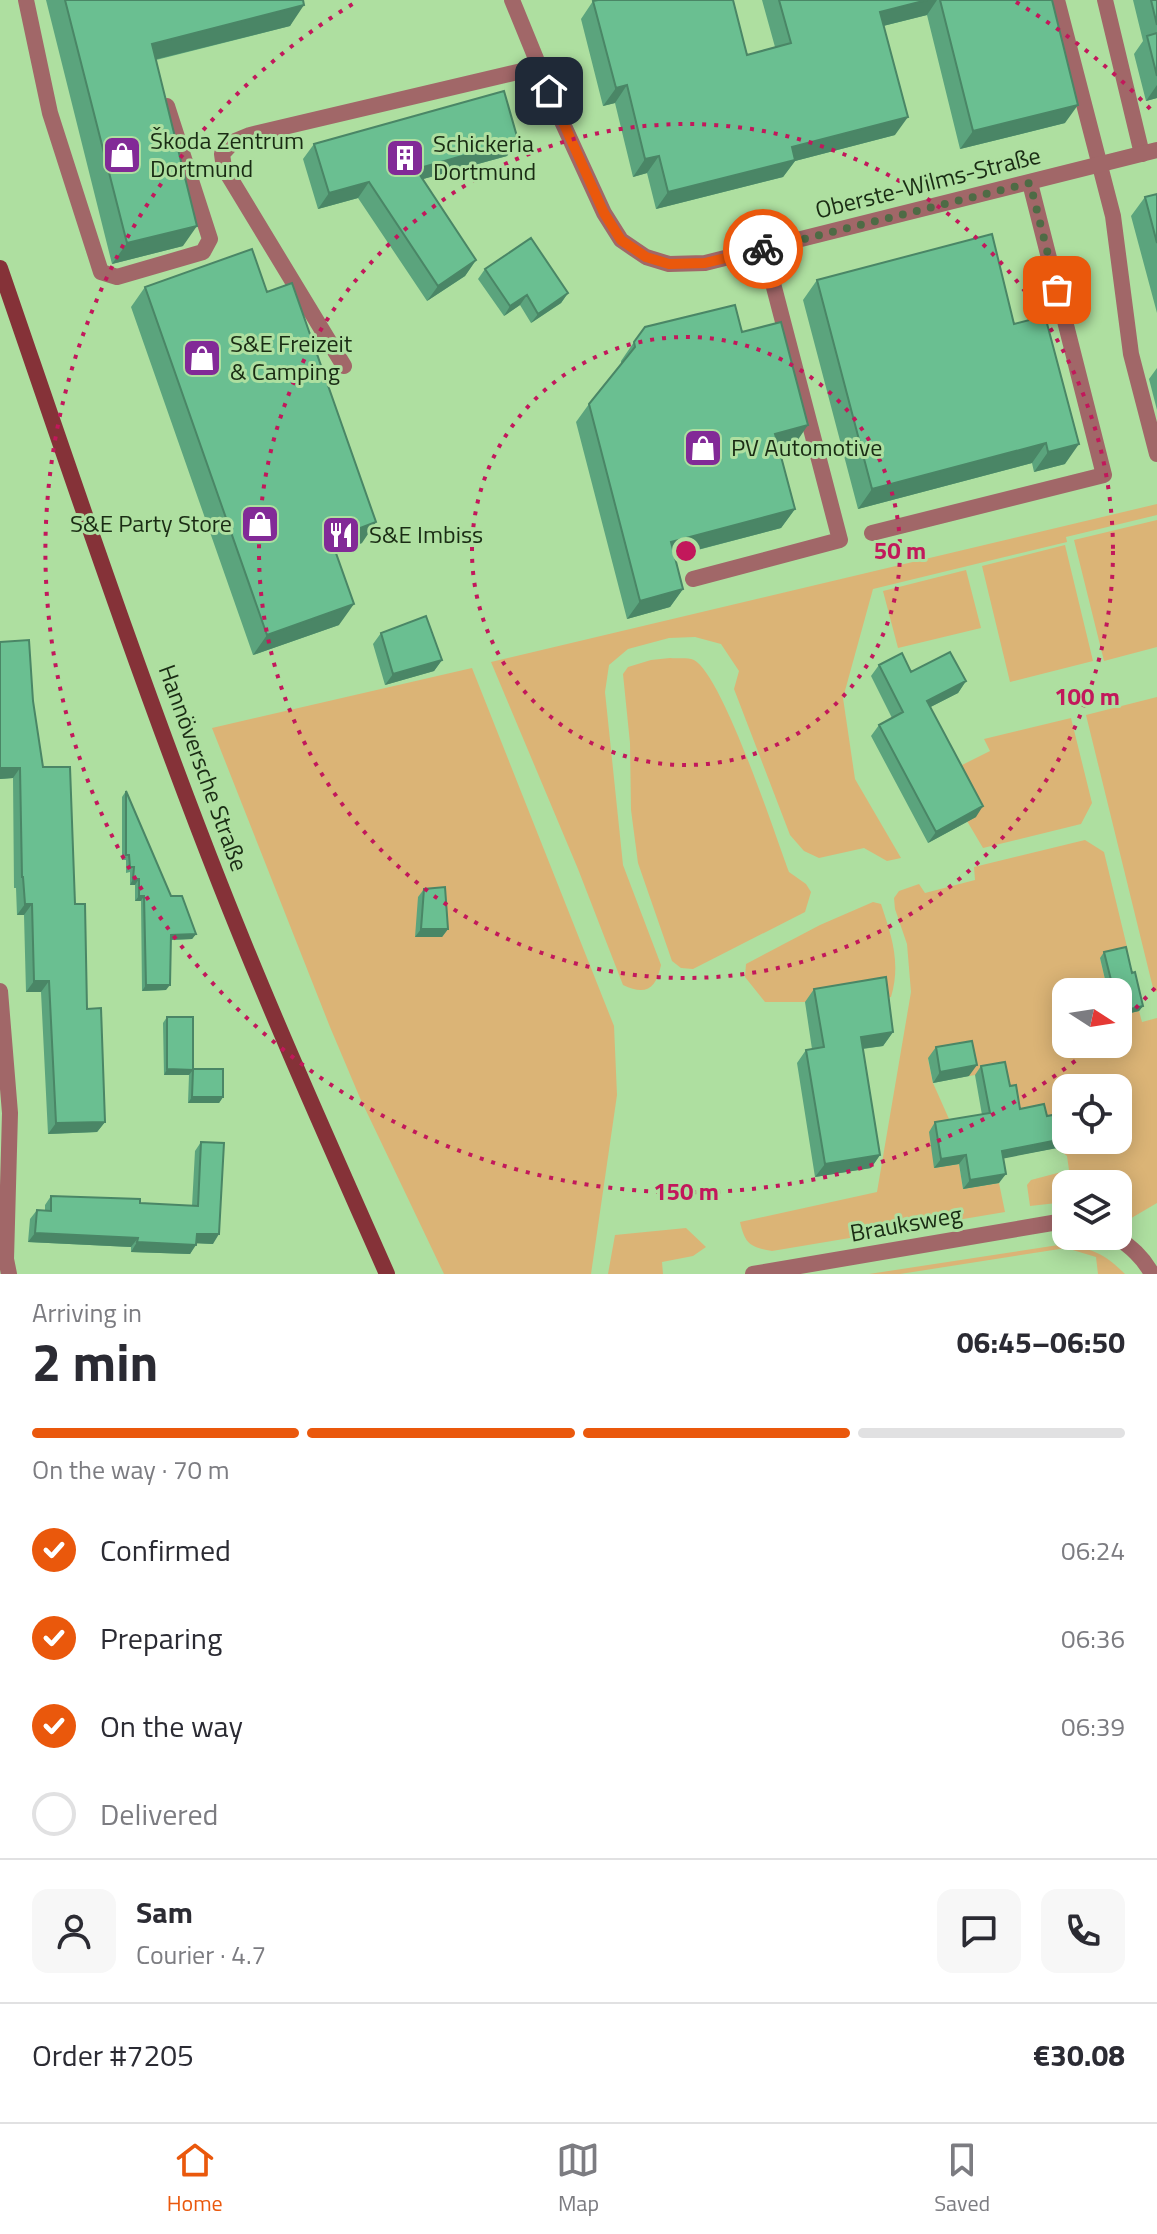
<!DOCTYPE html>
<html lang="en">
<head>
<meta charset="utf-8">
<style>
  body { margin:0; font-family:"Titillium Web",sans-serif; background:#f7f7f7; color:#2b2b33; height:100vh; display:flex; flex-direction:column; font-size:30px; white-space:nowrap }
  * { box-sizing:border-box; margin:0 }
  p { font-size:26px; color:#7c7c81 }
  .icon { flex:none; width:44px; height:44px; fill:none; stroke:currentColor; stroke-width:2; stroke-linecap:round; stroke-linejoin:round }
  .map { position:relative; height:1274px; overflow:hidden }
  .sheet { display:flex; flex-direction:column; background:#fff; flex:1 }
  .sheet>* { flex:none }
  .needle { width:52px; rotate:102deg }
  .buttons { position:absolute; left:1052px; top:978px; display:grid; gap:16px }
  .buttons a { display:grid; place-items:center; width:80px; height:80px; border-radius:16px; background:#fff; box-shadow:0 4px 20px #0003; font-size:40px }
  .pin { position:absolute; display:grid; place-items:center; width:68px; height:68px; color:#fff; margin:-34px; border-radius:16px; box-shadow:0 4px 12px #0006 }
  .courier { position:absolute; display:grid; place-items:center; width:80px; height:80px; margin:-40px; border:6px solid #ea580c; border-radius:50%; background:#fff; color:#222; box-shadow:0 2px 10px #0007 }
  .overview em { font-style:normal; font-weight:700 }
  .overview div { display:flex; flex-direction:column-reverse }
  .overview { display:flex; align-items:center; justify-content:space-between; height:136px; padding:0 32px }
  h1 { font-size:52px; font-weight:700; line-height:60px }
  .bar { display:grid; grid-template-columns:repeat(4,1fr); gap:12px 8px; align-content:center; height:96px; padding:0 32px }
  .bar i { height:10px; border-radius:6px; background:#e1e1e2 }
  .bar .on { background:#ea580c }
  .bar p { grid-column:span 4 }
  .line { display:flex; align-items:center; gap:20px; padding:0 32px; border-top:2px solid #e1e1e2 }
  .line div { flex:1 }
  .round { display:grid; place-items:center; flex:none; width:84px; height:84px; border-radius:16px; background:#f7f7f7 }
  ol { padding:0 32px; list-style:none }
  li { display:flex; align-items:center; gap:24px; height:88px }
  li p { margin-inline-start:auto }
  li .icon { padding:8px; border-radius:50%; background:#ea580c; color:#fff; stroke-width:4 }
  li:last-child { color:#7c7c81 }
  li i { width:44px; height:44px; border:4px solid #e1e1e2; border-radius:50% }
  .dock { display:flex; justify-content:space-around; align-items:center; height:112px; border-top:2px solid #e1e1e2; background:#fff; font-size:22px; color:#7c7c81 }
  .dock a { display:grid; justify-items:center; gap:4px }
  .dock .on { color:#ea580c }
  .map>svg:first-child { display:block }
  .green { fill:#dbb476; fill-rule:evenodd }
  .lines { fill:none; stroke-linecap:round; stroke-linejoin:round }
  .lane { stroke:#a16768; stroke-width:16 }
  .street { stroke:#a16768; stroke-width:16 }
  .secondary { stroke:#853238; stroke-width:16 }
  .wall { fill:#5ba47d }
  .shaded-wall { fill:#4a8666 }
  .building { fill:#6abf91; stroke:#4a8666; stroke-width:2 }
  .done { stroke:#4e6b45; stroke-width:8; stroke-dasharray:0 14.4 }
  .route { stroke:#ea580c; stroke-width:10 }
  .ring { fill:none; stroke:#c2185b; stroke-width:4; stroke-dasharray:4 8 }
  .labels { text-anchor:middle; stroke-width:6; stroke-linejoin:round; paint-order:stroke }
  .poi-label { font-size:24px; fill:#1a2c14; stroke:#aedfa0; text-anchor:start }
  .street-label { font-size:24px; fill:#1a2c14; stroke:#aedfa0 }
  .centre { fill:#c2185b; stroke:#aedfa0; stroke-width:4 }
  .ring-label { font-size:24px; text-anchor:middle; font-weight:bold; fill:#c2185b; stroke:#aedfa0; stroke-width:6; stroke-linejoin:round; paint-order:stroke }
</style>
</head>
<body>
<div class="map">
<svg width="1157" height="1274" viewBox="0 0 1157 1274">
  <rect width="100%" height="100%" fill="#aedfa0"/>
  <path class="green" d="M1157,504V515L1066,537L1067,542L873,589L843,698L855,779L901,858L887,861L864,848L819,858L804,851L790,835L734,689L739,671L721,644L695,637L669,638L628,649L609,665L605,692L623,865L661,965C656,989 646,996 623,985L578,869L491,662Z
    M1157,520V647L1104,661L1074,540Z
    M1065,545L1093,661L1010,682L982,566Z
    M966,570L981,628L898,648L883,591Z
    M670,658C677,659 687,657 694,660C723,676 775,835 789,872L806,884L811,892L805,912L693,969L681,968L672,961L638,863L631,810L630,743L623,674L628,667L651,660Z
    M472,668L614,1026L617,1095L591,1274H444L360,1098L330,1027L212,728Z
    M1157,697V991L1154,992L1086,715Z
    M1071,718L1092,803L1081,824L983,848L967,821L975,817L950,771L990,751L984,739Z
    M1085,840L1104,852L1128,951L1100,958L1108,992H1066V1044H1118V1016L1139,1011L1142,1022L1157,1018V1203L1128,1220L1118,1215V1184H1066V1202L1030,1206L1027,1185L1031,1180L1069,1170L1067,1156L1057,1148L1052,1124L1014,1118L999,1071L969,1076L928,1059L933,1083L953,1128L934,1168L959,1164L963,1189L999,1183L1005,1212L772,1251C750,1247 745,1244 740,1222L877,1192L911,992L907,944L895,909L894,898L899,891L919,884L925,893L975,880L974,867ZM1066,1088H1118V1140H1066Z
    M873,902L881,904C892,937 901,963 891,997L884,998L882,990L805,1002H765L745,977L746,964L820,925Z
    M686,1228L706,1247L693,1256L662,1262L663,1274H608L615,1235Z
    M1065,1244C1093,1249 1105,1254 1125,1274H1098L1096,1257L1066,1248L900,1274H869Z"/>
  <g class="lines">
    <path class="lane" d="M26,0L50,113L101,272L117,277L203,252L210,239L167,106
      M1057,0L1113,216L1131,354L1157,454
      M1105,0L1142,154
      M344,366L224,168L222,154L233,142L250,135L539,67
      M872,533L1104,475L1030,183
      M693,579L840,540L764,249"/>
    <path class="street" d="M512,0L559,115L604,213L621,240L646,257L669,264L705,263L1157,150
      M0,991L10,1113L6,1259L9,1274
      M1115,1236C1131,1247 1143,1257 1152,1274
      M753,1274L1058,1222L1066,1223"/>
    <path class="secondary" d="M0,268C71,474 140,681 220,884C272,1016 330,1145 387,1274"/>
  </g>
  <path class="wall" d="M46,0H303L290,26L156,60L183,246L112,264Z
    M762,0H1052L1065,123L960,149L927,15L883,26L895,135L795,161L783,177L656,209L647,173L633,177L615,103L603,106L581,19L593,1L747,55L775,47Z
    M1133,0H1157V98L1146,101L1134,54L1143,41Z
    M518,140L507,156L423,179L476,260L465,276L427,301L358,198L318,209L303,159L314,144Z
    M1157,194V313L1131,216L1145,197Z
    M485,269L568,293L561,303L531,323L520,305L504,316L478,279Z
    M817,280L1014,324L1065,464L1034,472L1032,463L858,509L803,300Z
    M145,287L267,292L362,543L336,552L339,625L253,655L131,307Z
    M742,332L795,444L779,448L795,509L781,528L675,556L683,589L670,607L627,619L576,422L589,404L621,364V361L634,342Z
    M1157,368V410L1149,379Z
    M381,633L442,660L434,671L385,685L373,644Z
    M0,642L33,701L43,767L75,904L87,1009L105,1122L97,1132L48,1134L41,992H26L24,915H17L16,888H14L13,778L0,779Z
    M879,665L911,672L966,681L958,693L930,707L976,817L928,843L871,736L879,725L892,718L871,676Z
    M126,791L171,896L196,934L192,939L171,940L166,990L142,991L141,901H135V885H130V872L126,873V860H122V797Z
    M424,889L448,929L442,937H415L418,897Z
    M1104,952L1143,1006L1139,1011L1118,1016V992H1108L1100,958Z
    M814,989L893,1032L883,1046L863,1049L880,1155L871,1168L815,1177L797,1063L806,1050L812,1049L805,1002Z
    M167,1017L193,1069L223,1097L219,1103H188L189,1075H164L163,1023Z
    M936,1047L969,1076L933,1083L928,1058Z
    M981,1066L1010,1086L1020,1109L1047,1116L1063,1139L1057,1148L1003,1158L999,1183L963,1189L959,1164L934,1168L929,1132L935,1122L982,1115L975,1075Z
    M201,1142L213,1244L196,1243L190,1254L131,1252V1247L28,1242L30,1219L37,1210L45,1211V1205L51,1196L140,1203L192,1206L195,1151Z"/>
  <path class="shaded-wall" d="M927,0H937L927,15L867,30L880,12Z
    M304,5L290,26L137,64L152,44Z
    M627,85L615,103L603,106L616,88Z
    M1157,85V98L1146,101Z
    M1078,105L1065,123L960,149L973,131Z
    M908,117L895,135L795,161L783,177L656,209L668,192L792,147Z
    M518,140L507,156L405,184L416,169Z
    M659,156L647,173L633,177L645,159Z
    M369,182L358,198L318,209L329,193Z
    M197,226L183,246L112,264L127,243Z
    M476,260L465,276L427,301L438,286Z
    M568,293L561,303L531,323L538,314Z
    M527,295L520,305L504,316L510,306Z
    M808,425L795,444L762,452L775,434Z
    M1046,443L1032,463L858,509L872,489Z
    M1079,444L1065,464L1034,472L1048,452Z
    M795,509L781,528L658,560L671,542Z
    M376,522L362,543L316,559L331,539Z
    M683,589L670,607L627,619L640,601Z
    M354,604L339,625L253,655L267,635Z
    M442,660L434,671L385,685L393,674Z
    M966,681L958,693L919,713L927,701Z
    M0,768H20L13,778L0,779Z
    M983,806L976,817L928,843L936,832Z
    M133,879H139L135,885H130Z
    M139,896H144L141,901H135Z
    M25,904H32L24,915H17Z
    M421,929H448L442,937H415Z
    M196,934L192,939L167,940L171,935Z
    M34,981H49L41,992H26Z
    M146,985H170L166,990L142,991Z
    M1143,1006L1139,1011L1118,1016V1012Z
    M893,1032L883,1046L852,1050L861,1037Z
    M977,1065L969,1076L933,1083L940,1072Z
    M167,1069L193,1070L189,1075H164Z
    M192,1097H223L219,1103H188Z
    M105,1122L97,1132L48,1134L56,1123Z
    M1063,1139L1057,1148L996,1160L1002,1151Z
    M880,1155L871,1168L815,1177L825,1164Z
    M966,1155L959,1164L934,1168L941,1159Z
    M1006,1174L999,1183L963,1189L970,1180Z
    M35,1233L138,1238L131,1247L28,1242Z
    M197,1234H219L213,1244L190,1243Z
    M137,1242L196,1245L190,1254L131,1252Z"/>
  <path class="building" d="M65,0H303L304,5L152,44L197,226L127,243Z
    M598,0H733L747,55L791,43L779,0H927L880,12L908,117L792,147L795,160L668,192L659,156L645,159L627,85L616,88L593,1Z
    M940,0H1052L1078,105L973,131Z
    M1151,0H1157V25Z
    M1157,33V76L1147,36Z
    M504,91L518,140L416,169L476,260L438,286L369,182L329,193L314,144Z
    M1157,194V243L1145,197Z
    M992,234L1014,324L1045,316L1079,444L1048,452L1046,443L872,489L817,280Z
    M531,238L568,293L538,314L527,295L510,306L485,269Z
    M252,249L267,292L292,283L376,522L331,539L354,604L267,635L145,287Z
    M735,305L742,332L781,322L808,425L775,434L795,509L671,542L683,589L640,601L589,404L635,347L634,342L645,327Z
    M426,616L442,660L393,674L381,633Z
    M29,640L33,701L43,767H70L75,904H85L87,1009L101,1008L105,1122L56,1123L49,981H34L32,904H25L23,877H22L20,768H0V642Z
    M950,652L966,681L927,701L983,806L936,832L879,725L903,712L879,665L902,653L911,672Z
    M126,791L171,896H182L196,934L171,935L170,985H146L144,896H139V879H133L134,867H130L129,855H126Z
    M445,887L448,929H421L424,889Z
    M1126,947L1132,973L1135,972L1143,1006L1118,1012V992H1114L1104,952Z
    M886,977L893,1032L861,1037L880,1155L825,1164L806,1050L824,1047L814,989Z
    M167,1017H193V1069H223V1097H192L193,1070L167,1069Z
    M972,1041L977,1065L940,1072L936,1047Z
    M1005,1062L1010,1086L1016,1085L1020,1109L1044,1104L1047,1116L1058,1114L1063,1139L1002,1151L1006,1174L970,1180L966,1155L941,1159L935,1122L990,1113L981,1066Z
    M201,1142L224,1143L219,1234H197L196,1245L137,1242L138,1238L35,1233L37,1210L51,1211V1196L140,1199V1203L198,1206Z"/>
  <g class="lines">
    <path class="done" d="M763,249L1030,183L1057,290"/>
    <path class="route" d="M549,91L604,213L621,240L646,257L669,264L705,263L763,249"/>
  </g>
  <g class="ring">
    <circle cx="686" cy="551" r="214"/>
    <circle cx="686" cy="551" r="427"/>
    <path d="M1155 988A641 641 0 0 1 1119 1024M1094 1046A641 641 0 1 1 356 2M1016 2A641 641 0 0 1 1155 114"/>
  </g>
  <defs>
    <symbol id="shop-square" viewBox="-11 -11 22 22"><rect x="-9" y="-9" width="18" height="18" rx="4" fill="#822a97" stroke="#aedfa0"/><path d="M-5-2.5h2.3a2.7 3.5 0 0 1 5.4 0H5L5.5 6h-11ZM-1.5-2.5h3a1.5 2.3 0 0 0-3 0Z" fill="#fff"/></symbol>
    <symbol id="building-square" viewBox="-11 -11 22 22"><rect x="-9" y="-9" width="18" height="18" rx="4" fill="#822a97" stroke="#aedfa0"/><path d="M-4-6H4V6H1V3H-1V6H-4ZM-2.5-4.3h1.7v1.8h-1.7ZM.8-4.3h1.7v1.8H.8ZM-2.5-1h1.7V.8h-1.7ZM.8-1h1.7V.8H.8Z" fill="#fff"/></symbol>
    <symbol id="restaurant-square" viewBox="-11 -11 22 22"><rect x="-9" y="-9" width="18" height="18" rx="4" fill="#822a97" stroke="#aedfa0"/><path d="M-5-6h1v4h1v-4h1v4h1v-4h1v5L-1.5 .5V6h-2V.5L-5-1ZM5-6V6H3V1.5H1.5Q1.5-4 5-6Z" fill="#fff"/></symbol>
  </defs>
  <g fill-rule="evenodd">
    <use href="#shop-square" x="100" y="133" width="44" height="44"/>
    <use href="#building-square" x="383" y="136" width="44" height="44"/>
    <use href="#shop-square" x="180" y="336" width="44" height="44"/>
    <use href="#shop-square" x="681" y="426" width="44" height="44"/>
    <use href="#shop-square" x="238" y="502" width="44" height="44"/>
    <use href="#restaurant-square" x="319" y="513" width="44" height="44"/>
  </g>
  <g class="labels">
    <g class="poi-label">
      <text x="150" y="149">Škoda Zentrum<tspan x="150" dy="28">Dortmund</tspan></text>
      <text x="433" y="152">Schickeria<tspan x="433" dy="28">Dortmund</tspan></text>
      <text x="230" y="352">S&amp;E Freizeit<tspan x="230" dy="28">&amp; Camping</tspan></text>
      <text x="731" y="456">PV Automotive</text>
      <text x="232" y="532" text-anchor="end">S&amp;E Party Store</text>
      <text x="369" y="543">S&amp;E Imbiss</text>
    </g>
    <g class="street-label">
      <text transform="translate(928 183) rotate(-14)" y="8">Oberste-Wilms-Straße</text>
      <text transform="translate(203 768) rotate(70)" y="8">Hannöversche Straße</text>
      <text transform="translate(906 1224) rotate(-10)" y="8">Brauksweg</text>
    </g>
  </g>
  <circle cx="686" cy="551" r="12" class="centre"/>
  <g class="ring-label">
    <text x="900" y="559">50 m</text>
    <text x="1087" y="705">100 m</text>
    <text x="686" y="1200">150 m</text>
  </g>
</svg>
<div class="buttons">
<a><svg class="needle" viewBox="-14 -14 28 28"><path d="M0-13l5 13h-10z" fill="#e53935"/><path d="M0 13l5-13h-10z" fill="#7c7c81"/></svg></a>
<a><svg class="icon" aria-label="locate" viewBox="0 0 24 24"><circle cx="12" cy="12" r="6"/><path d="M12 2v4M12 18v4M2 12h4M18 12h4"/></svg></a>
<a><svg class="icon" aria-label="layers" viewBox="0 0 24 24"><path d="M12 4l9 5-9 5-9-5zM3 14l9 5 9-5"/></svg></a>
</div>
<div class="pin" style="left:1057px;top:290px;background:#ea580c"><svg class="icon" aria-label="bag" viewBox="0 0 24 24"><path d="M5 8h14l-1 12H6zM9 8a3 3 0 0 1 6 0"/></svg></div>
<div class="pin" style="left:549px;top:91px;background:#1f2937"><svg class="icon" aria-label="home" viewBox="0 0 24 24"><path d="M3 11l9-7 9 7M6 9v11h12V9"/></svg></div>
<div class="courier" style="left:763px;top:249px"><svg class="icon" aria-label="bike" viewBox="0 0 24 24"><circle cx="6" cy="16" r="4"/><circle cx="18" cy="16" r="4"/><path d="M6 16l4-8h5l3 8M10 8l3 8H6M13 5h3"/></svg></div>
</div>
<section class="sheet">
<div class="overview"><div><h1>2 min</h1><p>Arriving in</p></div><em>06:45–06:50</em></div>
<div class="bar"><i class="on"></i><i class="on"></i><i class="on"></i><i></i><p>On the way · 70 m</p></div>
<ol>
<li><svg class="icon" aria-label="check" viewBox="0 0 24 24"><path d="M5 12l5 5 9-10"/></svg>Confirmed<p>06:24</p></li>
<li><svg class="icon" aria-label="check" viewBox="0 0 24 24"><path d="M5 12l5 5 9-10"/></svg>Preparing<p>06:36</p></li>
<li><svg class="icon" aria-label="check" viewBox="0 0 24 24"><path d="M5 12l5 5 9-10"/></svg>On the way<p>06:39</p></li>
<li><i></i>Delivered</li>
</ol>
<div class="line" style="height:144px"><a class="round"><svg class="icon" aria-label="person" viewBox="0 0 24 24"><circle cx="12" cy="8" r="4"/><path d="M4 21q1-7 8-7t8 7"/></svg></a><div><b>Sam</b><p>Courier · 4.7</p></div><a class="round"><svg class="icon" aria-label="chat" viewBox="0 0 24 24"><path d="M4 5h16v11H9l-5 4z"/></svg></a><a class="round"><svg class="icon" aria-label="phone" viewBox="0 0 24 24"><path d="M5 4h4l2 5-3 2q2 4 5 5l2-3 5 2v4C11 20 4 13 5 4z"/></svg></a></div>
<div class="line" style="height:104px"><div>Order #7205</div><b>€30.08</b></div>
</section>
<nav class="dock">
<a class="on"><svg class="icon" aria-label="home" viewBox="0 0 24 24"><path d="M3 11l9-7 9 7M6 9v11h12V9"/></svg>Home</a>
<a><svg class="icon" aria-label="map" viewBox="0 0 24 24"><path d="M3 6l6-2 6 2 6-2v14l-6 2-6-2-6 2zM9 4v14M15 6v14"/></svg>Map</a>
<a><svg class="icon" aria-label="saved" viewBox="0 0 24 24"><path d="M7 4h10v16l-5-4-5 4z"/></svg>Saved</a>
</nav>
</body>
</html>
